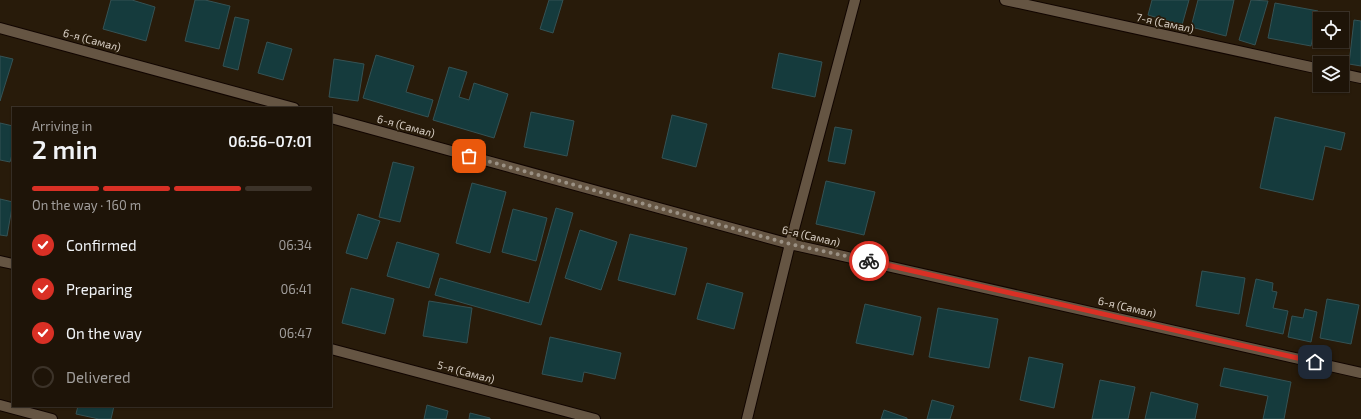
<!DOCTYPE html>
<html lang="en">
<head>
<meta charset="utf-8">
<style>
  body { margin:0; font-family:"Exo 2",sans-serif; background:#2b2116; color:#f1f3f6; height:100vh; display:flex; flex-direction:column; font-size:15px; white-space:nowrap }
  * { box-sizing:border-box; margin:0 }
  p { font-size:13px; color:#a19e9c }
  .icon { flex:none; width:22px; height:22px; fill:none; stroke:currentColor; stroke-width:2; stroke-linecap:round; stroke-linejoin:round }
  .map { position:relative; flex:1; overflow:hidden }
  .details { position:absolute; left:12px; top:107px; width:320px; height:300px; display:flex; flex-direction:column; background:#1e1408; border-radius:0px; box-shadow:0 1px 3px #0004,0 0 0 1px #3c3329 }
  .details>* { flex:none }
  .buttons { position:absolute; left:1313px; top:12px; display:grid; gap:8px }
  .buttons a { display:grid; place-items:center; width:36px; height:36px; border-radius:0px; background:#1e1408; box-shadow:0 1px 3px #0004,0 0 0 1px #3c3329; font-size:20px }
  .pin { position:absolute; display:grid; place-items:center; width:34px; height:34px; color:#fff; margin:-17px; border-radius:8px; box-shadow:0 2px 6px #0006 }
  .courier { position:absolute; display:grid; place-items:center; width:40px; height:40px; margin:-20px; border:3px solid #d93025; border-radius:50%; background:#fff; color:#222; box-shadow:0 1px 5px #0007 }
  .overview em { font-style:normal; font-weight:600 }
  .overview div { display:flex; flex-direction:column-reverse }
  .overview { display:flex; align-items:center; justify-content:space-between; height:68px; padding:0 20px }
  h1 { font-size:26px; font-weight:600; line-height:30px }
  .bar { display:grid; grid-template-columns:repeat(4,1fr); gap:6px 4px; align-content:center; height:48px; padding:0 20px }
  .bar i { height:5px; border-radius:3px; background:#3c3329 }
  .bar .current { background:#d93025 }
  .bar p { grid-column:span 4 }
  ol { padding:0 20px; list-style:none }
  li { display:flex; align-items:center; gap:12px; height:44px }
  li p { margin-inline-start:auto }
  li .icon { padding:4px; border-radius:50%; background:#d93025; color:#fff; stroke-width:4 }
  li:last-child { color:#a19e9c }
  li i { width:22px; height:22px; border:2px solid #3c3329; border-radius:50% }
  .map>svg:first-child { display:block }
  .building { fill:#153b3d; stroke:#355254 }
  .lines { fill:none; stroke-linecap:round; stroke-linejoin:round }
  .minor-casing { stroke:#110500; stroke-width:12 }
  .minor { stroke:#655543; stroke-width:10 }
  .done { stroke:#9b9184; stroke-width:4; stroke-dasharray:0 7.2 }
  .route { stroke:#d93025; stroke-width:5 }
  .labels { text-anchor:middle; stroke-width:3.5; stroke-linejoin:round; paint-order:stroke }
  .street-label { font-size:11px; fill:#d9d0c6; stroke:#281b0a }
</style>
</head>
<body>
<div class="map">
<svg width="1361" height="419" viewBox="0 0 1361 419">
  <rect width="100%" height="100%" fill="#281b0a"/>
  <path class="building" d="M111,0H132L155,7L146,41L103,29Z
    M195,0H205L230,6L219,49L185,41Z
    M549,0H563L553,33L540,29Z
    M1152,0H1189L1182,25L1148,15Z
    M1198,0H1234L1226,36L1191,27Z
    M1251,0L1268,1L1255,45L1239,40Z
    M1275,3L1318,11L1311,46L1268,38Z
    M235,17L249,20L238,70L223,66Z
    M1354,20L1361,21V66L1349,64Z
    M267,42L292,49L283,80L258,73Z
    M779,53L822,62L815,97L772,88Z
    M376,55L414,66L406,92L433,100L428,117L363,98Z
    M0,56L13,59L0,101Z
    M334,59L364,64L358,101L329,97Z
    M449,67L467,72L459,97L469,100L474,83L508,94L494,138L433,120Z
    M531,112L574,121L567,156L524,147Z
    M672,115L707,124L696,167L662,158Z
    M1275,117L1345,133L1341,150L1325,146L1313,200L1260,188Z
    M0,123L13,126V151L10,162L0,160Z
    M835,127L852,130L845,164L828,161Z
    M393,162L414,167L400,222L379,217Z
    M826,181L875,192L864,235L816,224Z
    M472,183L506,192L490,253L456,243Z
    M0,199L13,202L7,236L0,235Z
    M556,208L573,213L541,325L435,295L440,278L529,303Z
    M513,209L547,218L536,261L502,252Z
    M358,214L380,221L367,259L346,253Z
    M580,230L617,242L601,290L565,278Z
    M630,234L687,248L675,295L618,280Z
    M397,242L439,254L429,288L387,276Z
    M1202,271L1245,278L1239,314L1196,306Z
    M1256,279L1273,283L1272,291L1277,292L1273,308L1288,311L1283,334L1246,326Z
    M707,283L743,293L734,329L697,319Z
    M351,288L394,299L385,334L342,323Z
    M1327,299L1359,305L1351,344L1320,338Z
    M429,301L472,308L467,343L423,336Z
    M865,304L921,317L913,355L856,343Z
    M938,308L998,319L989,368L929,357Z
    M1305,309L1317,312L1311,342L1288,337L1292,316L1303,318Z
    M550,337L621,353L615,379L584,372L582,382L542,374Z
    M1029,357L1063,364L1054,408L1020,400Z
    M1224,368L1291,382L1284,419H1263L1268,396L1220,386Z
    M1100,380L1135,387L1128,419H1092Z
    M1151,392L1198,404L1195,419H1145Z
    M932,400L954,406L950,419H927Z
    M427,405L448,411L446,419H424Z
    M78,406H114L111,419H99L76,414Z
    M884,410L907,418V419H881Z
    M470,413L490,418V419H469Z"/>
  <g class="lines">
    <defs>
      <path id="minor" d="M1005,0L1320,69
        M0,28L294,108
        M1342,74L1361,78
        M331,118L790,244L1361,373
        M0,261L13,264
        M331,349L595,419
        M0,405L52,419
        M747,419L790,244L855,0"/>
    </defs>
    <use href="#minor" class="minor-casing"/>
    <use href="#minor" class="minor"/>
  </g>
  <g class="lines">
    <path class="done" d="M469,156L790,244L869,261"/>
    <path class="route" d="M869,261L1315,362"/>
  </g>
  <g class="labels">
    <g class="street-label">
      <text transform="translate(1165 23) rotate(12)" y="4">7-я (Самал)</text>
      <text transform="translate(92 40) rotate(15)" y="4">6-я (Самал)</text>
      <text transform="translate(406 126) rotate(15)" y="4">6-я (Самал)</text>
      <text transform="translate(811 236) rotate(13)" y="4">6-я (Самал)</text>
      <text transform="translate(1127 307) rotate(13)" y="4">6-я (Самал)</text>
      <text transform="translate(466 372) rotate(15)" y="4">5-я (Самал)</text>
    </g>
  </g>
</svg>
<div class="buttons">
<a><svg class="icon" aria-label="locate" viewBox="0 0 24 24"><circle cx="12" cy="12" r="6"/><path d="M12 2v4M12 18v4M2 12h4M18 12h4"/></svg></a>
<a><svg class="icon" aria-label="layers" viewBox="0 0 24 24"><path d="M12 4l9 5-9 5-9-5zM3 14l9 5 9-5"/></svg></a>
</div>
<div class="pin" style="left:469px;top:156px;background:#ea580c"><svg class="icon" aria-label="bag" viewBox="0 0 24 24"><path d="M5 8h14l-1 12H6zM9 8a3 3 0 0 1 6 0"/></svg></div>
<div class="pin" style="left:1315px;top:362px;background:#1f2937"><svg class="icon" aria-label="home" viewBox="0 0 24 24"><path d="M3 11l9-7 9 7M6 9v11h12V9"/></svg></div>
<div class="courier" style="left:869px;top:261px"><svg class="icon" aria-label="bike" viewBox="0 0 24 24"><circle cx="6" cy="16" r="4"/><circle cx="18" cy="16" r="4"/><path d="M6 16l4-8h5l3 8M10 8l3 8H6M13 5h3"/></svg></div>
<section class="details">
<div class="overview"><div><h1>2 min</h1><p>Arriving in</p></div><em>06:56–07:01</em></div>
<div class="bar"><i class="current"></i><i class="current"></i><i class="current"></i><i></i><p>On the way · 160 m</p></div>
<ol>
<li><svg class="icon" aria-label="check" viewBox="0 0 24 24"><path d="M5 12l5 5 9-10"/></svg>Confirmed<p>06:34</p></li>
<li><svg class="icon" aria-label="check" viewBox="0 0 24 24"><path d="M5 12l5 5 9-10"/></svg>Preparing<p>06:41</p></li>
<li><svg class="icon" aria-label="check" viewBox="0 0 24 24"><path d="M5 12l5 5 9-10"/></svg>On the way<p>06:47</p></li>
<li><i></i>Delivered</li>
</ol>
</section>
</div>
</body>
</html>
